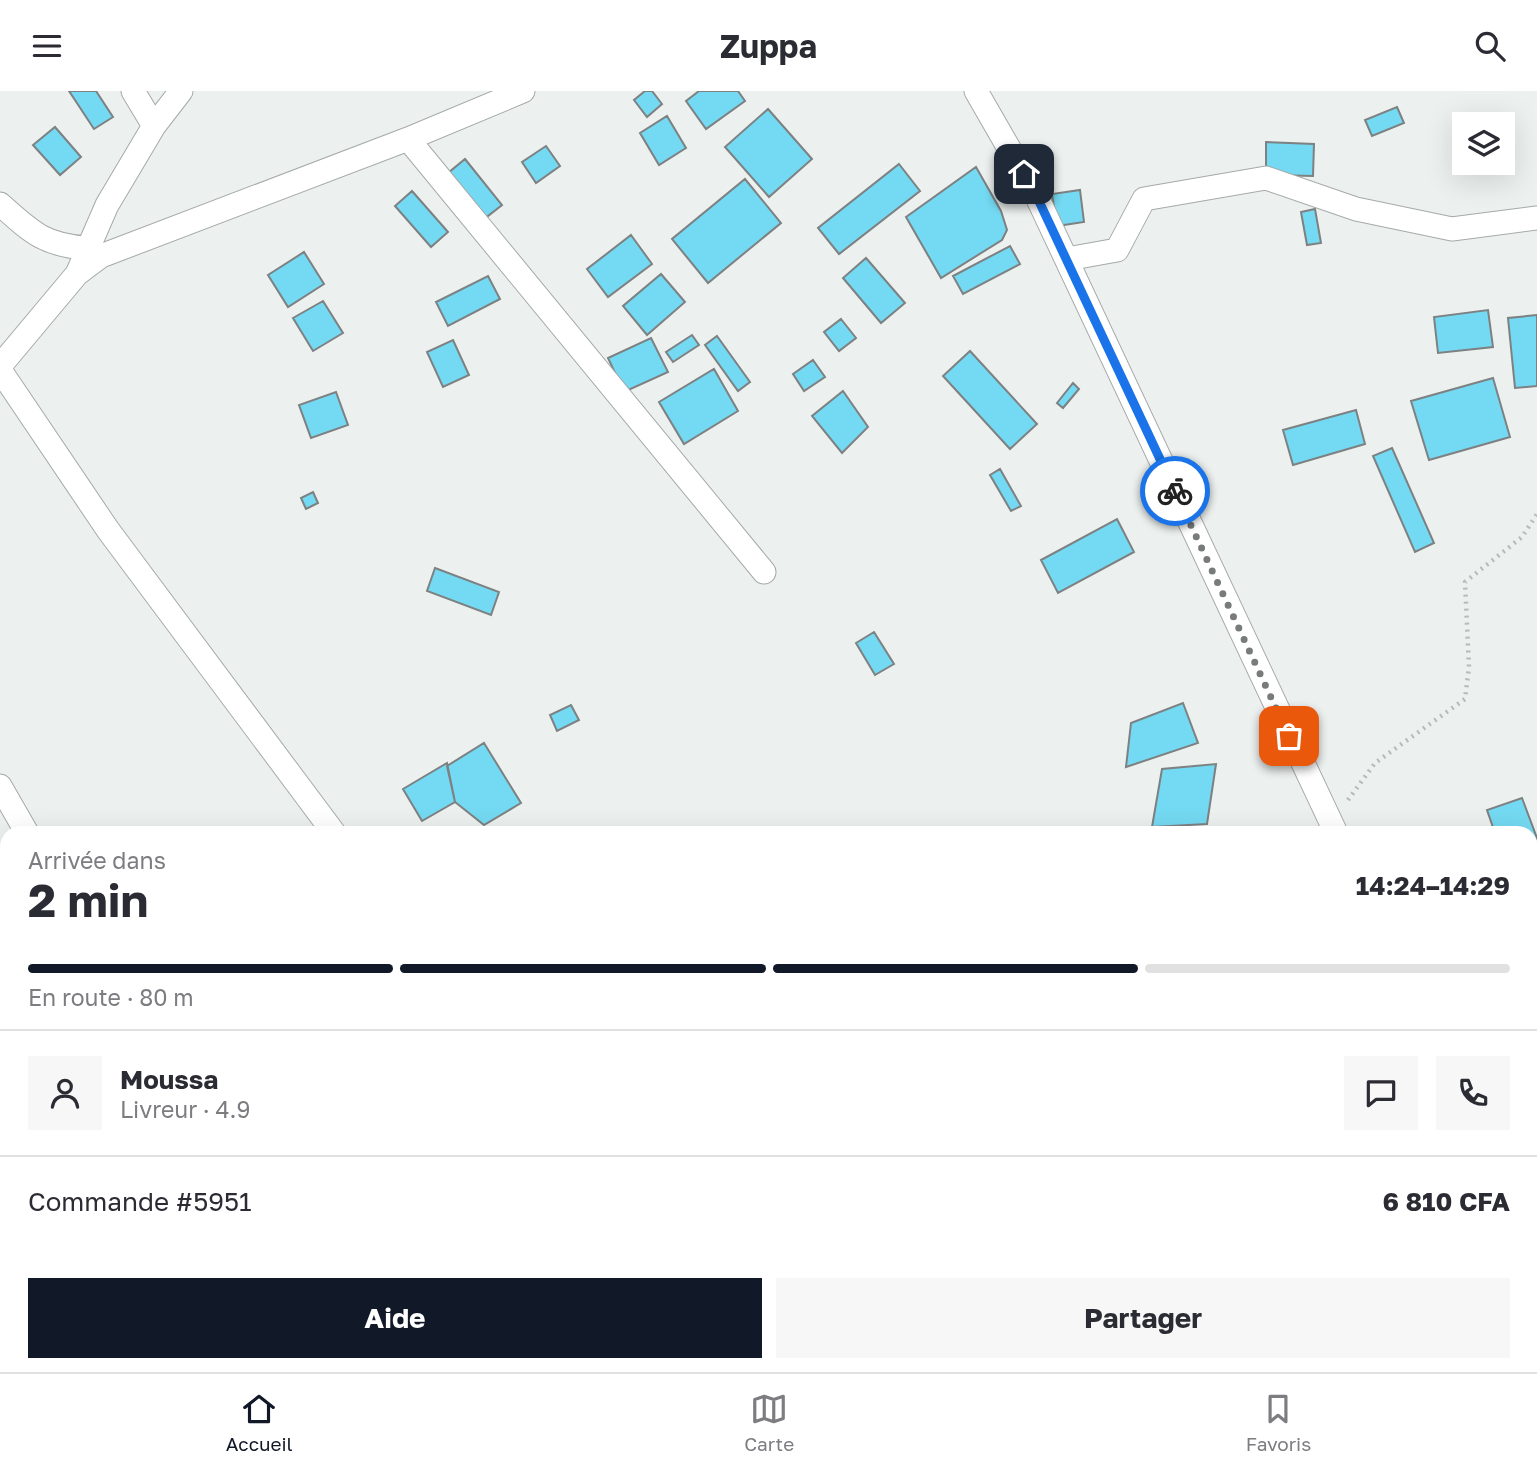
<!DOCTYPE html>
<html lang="fr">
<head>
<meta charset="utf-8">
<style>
  body { margin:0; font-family:"Golos Text",sans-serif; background:#f7f7f7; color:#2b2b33; height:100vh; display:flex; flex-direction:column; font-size:26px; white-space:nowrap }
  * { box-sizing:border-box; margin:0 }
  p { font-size:23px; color:#7c7c81 }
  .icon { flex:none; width:38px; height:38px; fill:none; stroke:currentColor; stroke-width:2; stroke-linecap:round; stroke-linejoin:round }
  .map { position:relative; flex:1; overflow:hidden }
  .side { position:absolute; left:0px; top:735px; width:1538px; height:546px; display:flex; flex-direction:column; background:#fff; border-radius:21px 21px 0 0; box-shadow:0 7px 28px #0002 }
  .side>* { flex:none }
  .controls { position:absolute; left:1452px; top:21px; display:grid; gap:14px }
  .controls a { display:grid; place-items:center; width:63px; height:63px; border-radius:0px; background:#fff; box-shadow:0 7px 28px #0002; font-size:35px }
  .pin { position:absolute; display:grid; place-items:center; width:60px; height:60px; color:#fff; margin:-30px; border-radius:14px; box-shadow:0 4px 10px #0006 }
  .courier { position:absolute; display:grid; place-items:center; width:70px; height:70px; margin:-35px; border:5px solid #1a73e8; border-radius:50%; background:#fff; color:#222; box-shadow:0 2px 9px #0007 }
  .summary em { font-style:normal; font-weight:700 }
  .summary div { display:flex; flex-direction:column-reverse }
  .summary { display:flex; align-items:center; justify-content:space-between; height:119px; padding:0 28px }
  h1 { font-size:46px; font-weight:700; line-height:52px }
  .bar { display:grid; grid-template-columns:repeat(4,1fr); gap:10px 7px; align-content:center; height:84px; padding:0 28px }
  .bar i { height:9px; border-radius:5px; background:#e1e1e2 }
  .bar .current { background:#111827 }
  .bar p { grid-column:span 4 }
  .line { display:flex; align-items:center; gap:18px; padding:0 28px; border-top:2px solid #e1e1e2 }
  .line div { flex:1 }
  .round { display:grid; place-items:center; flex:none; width:74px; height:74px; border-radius:0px; background:#f7f7f7 }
  .primary-button { display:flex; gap:14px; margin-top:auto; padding:14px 28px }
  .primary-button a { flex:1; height:80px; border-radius:0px; background:#111827; color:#fff; font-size:28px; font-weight:700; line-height:80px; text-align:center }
  .primary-button a+a { background:#f7f7f7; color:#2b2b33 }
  header { display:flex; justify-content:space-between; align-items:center; height:91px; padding:0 28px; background:#fff; font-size:32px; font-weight:700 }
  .dock { display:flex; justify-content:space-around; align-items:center; height:98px; border-top:2px solid #e1e1e2; background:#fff; font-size:19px; color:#7c7c81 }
  .dock a { display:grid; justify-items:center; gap:4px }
  .dock .current { color:#111827 }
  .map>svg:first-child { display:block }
  .building { fill:#74d9f2; stroke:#7d8182; stroke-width:2 }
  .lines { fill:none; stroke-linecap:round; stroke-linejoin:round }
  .street-casing { stroke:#a5a9a9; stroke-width:25 }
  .path { stroke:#b6bab9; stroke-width:4.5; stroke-dasharray:2 5; stroke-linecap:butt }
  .street { stroke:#fff; stroke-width:23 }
  .done { stroke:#787b7b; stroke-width:7; stroke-dasharray:0 12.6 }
  .route { stroke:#1a73e8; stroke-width:9 }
</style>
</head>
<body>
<header><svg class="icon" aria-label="menu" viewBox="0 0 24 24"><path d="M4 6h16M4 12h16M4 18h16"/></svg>Zuppa<svg class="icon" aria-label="search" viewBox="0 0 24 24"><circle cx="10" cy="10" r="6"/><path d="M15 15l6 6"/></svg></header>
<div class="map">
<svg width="1537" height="1281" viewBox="0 0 1537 1281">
  <rect width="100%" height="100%" fill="#ecf1f0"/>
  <path class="building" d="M69,0H96L113,26L94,38Z
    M645,0H652L662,13L647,26L634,9Z
    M699,0H738L745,10L706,38L686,10Z
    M1397,16L1404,32L1372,45L1365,29Z
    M768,18L812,68L769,106L725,56Z
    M667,25L686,57L659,74L640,42Z
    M55,36L81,66L60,84L33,54Z
    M1266,51L1314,53L1313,85L1266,84Z
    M546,55L560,75L536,92L522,71Z
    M465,68L502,114L479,132L442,87Z
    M899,73L920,100L839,163L818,137Z
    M976,76L1001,120L1007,139L1002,149L941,187L906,126Z
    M745,88L781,132L708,192L672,148Z
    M1080,99L1084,131L1057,135L1052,103Z
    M412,100L448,141L431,156L395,115Z
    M1315,118L1321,152L1307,154L1301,121Z
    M631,144L652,173L608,206L587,178Z
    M1010,155L1020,173L963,203L953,185Z
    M304,161L324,193L288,216L268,184Z
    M866,167L905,212L881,232L843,187Z
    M661,183L685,211L647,244L623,215Z
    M488,185L500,208L448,235L436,211Z
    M323,210L343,242L313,260L293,227Z
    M1488,219L1493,256L1438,262L1434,226Z
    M1537,224V295L1515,297L1508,227Z
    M841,228L856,247L839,260L824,241Z
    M692,244L699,254L673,271L666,261Z
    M717,245L750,291L738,300L705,254Z
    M651,247L668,281L624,301L608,267Z
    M453,249L469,284L443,296L427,261Z
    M970,260L1037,333L1010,358L943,285Z
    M813,269L825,286L804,300L793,283Z
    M714,278L738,320L684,353L659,311Z
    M1493,287L1510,346L1429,369L1411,310Z
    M1073,292L1079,298L1063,317L1057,312Z
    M843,300L868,336L842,362L812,325Z
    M336,301L348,334L311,347L299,314Z
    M1356,319L1365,353L1293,374L1283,339Z
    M1392,357L1434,452L1415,461L1373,365Z
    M1000,378L1021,415L1011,420L990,384Z
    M313,401L318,412L306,418L301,407Z
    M1117,428L1134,461L1058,502L1041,469Z
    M435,477L499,501L491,524L427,500Z
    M874,541L894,573L875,584L856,552Z
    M1183,612L1198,652L1126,676L1131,632Z
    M571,614L579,629L557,640L550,624Z
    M484,652L521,712L484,734L455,711L447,675Z
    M447,672L455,711L422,730L403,698Z
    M1216,673L1207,733L1152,736L1162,678Z
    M1522,707L1537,747V753L1531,755V742H1495L1487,719Z
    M561,1274H588L591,1281H560L557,1275Z"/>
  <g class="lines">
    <defs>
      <path id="street" d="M133,0L154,35
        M976,0L1037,106L1336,742
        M408,48L764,481
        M0,113C31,141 45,155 88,157
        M1067,168L1117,159L1144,108L1266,87L1356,118L1452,138L1537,127
        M77,183L107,114L154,35L181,0
        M0,275L77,183L101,165L408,48L523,0
        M0,279L108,439L334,742
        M0,695L27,742
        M1531,944L1537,942
        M1531,1179L1537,1190
        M348,1274L352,1281
        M423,1281L434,1274"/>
    </defs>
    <use href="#street" class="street-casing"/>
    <path class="path" d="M1348,709L1375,672L1465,608L1469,576L1465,491L1522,446L1537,423"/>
    <use href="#street" class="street"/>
  </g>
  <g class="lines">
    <path class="done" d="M1175,400L1289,645"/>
    <path class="route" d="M1024,83L1037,106L1175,400"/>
  </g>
</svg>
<div class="controls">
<a><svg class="icon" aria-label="layers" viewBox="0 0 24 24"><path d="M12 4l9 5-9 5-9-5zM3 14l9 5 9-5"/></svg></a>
</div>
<div class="pin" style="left:1289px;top:645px;background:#ea580c"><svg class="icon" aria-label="bag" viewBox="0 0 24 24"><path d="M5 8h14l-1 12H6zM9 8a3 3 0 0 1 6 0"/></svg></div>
<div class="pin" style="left:1024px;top:83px;background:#1f2937"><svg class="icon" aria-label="home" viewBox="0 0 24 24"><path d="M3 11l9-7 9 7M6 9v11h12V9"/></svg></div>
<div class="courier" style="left:1175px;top:400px"><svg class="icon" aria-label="bike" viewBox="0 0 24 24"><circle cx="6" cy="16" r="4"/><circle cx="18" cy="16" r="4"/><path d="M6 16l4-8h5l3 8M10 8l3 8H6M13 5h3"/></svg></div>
<section class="side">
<div class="summary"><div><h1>2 min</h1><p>Arrivée dans</p></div><em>14:24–14:29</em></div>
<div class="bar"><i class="current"></i><i class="current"></i><i class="current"></i><i></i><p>En route · 80 m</p></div>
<div class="line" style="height:126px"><a class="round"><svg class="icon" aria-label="person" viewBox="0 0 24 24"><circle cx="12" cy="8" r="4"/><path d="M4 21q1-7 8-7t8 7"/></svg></a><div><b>Moussa</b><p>Livreur · 4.9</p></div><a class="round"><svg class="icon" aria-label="chat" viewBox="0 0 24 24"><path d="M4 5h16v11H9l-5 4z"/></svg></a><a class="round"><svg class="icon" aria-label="phone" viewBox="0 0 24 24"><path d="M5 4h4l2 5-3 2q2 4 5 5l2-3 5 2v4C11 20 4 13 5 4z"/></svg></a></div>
<div class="line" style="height:91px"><div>Commande #5951</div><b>6 810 CFA</b></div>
<div class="primary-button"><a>Aide</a><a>Partager</a></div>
</section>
</div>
<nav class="dock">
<a class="current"><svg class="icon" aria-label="home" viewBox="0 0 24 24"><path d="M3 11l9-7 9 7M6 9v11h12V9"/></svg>Accueil</a>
<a><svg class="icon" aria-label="map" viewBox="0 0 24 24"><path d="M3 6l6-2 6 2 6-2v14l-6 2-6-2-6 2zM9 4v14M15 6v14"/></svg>Carte</a>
<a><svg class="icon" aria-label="saved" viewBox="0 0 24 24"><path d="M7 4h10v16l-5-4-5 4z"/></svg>Favoris</a>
</nav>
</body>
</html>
